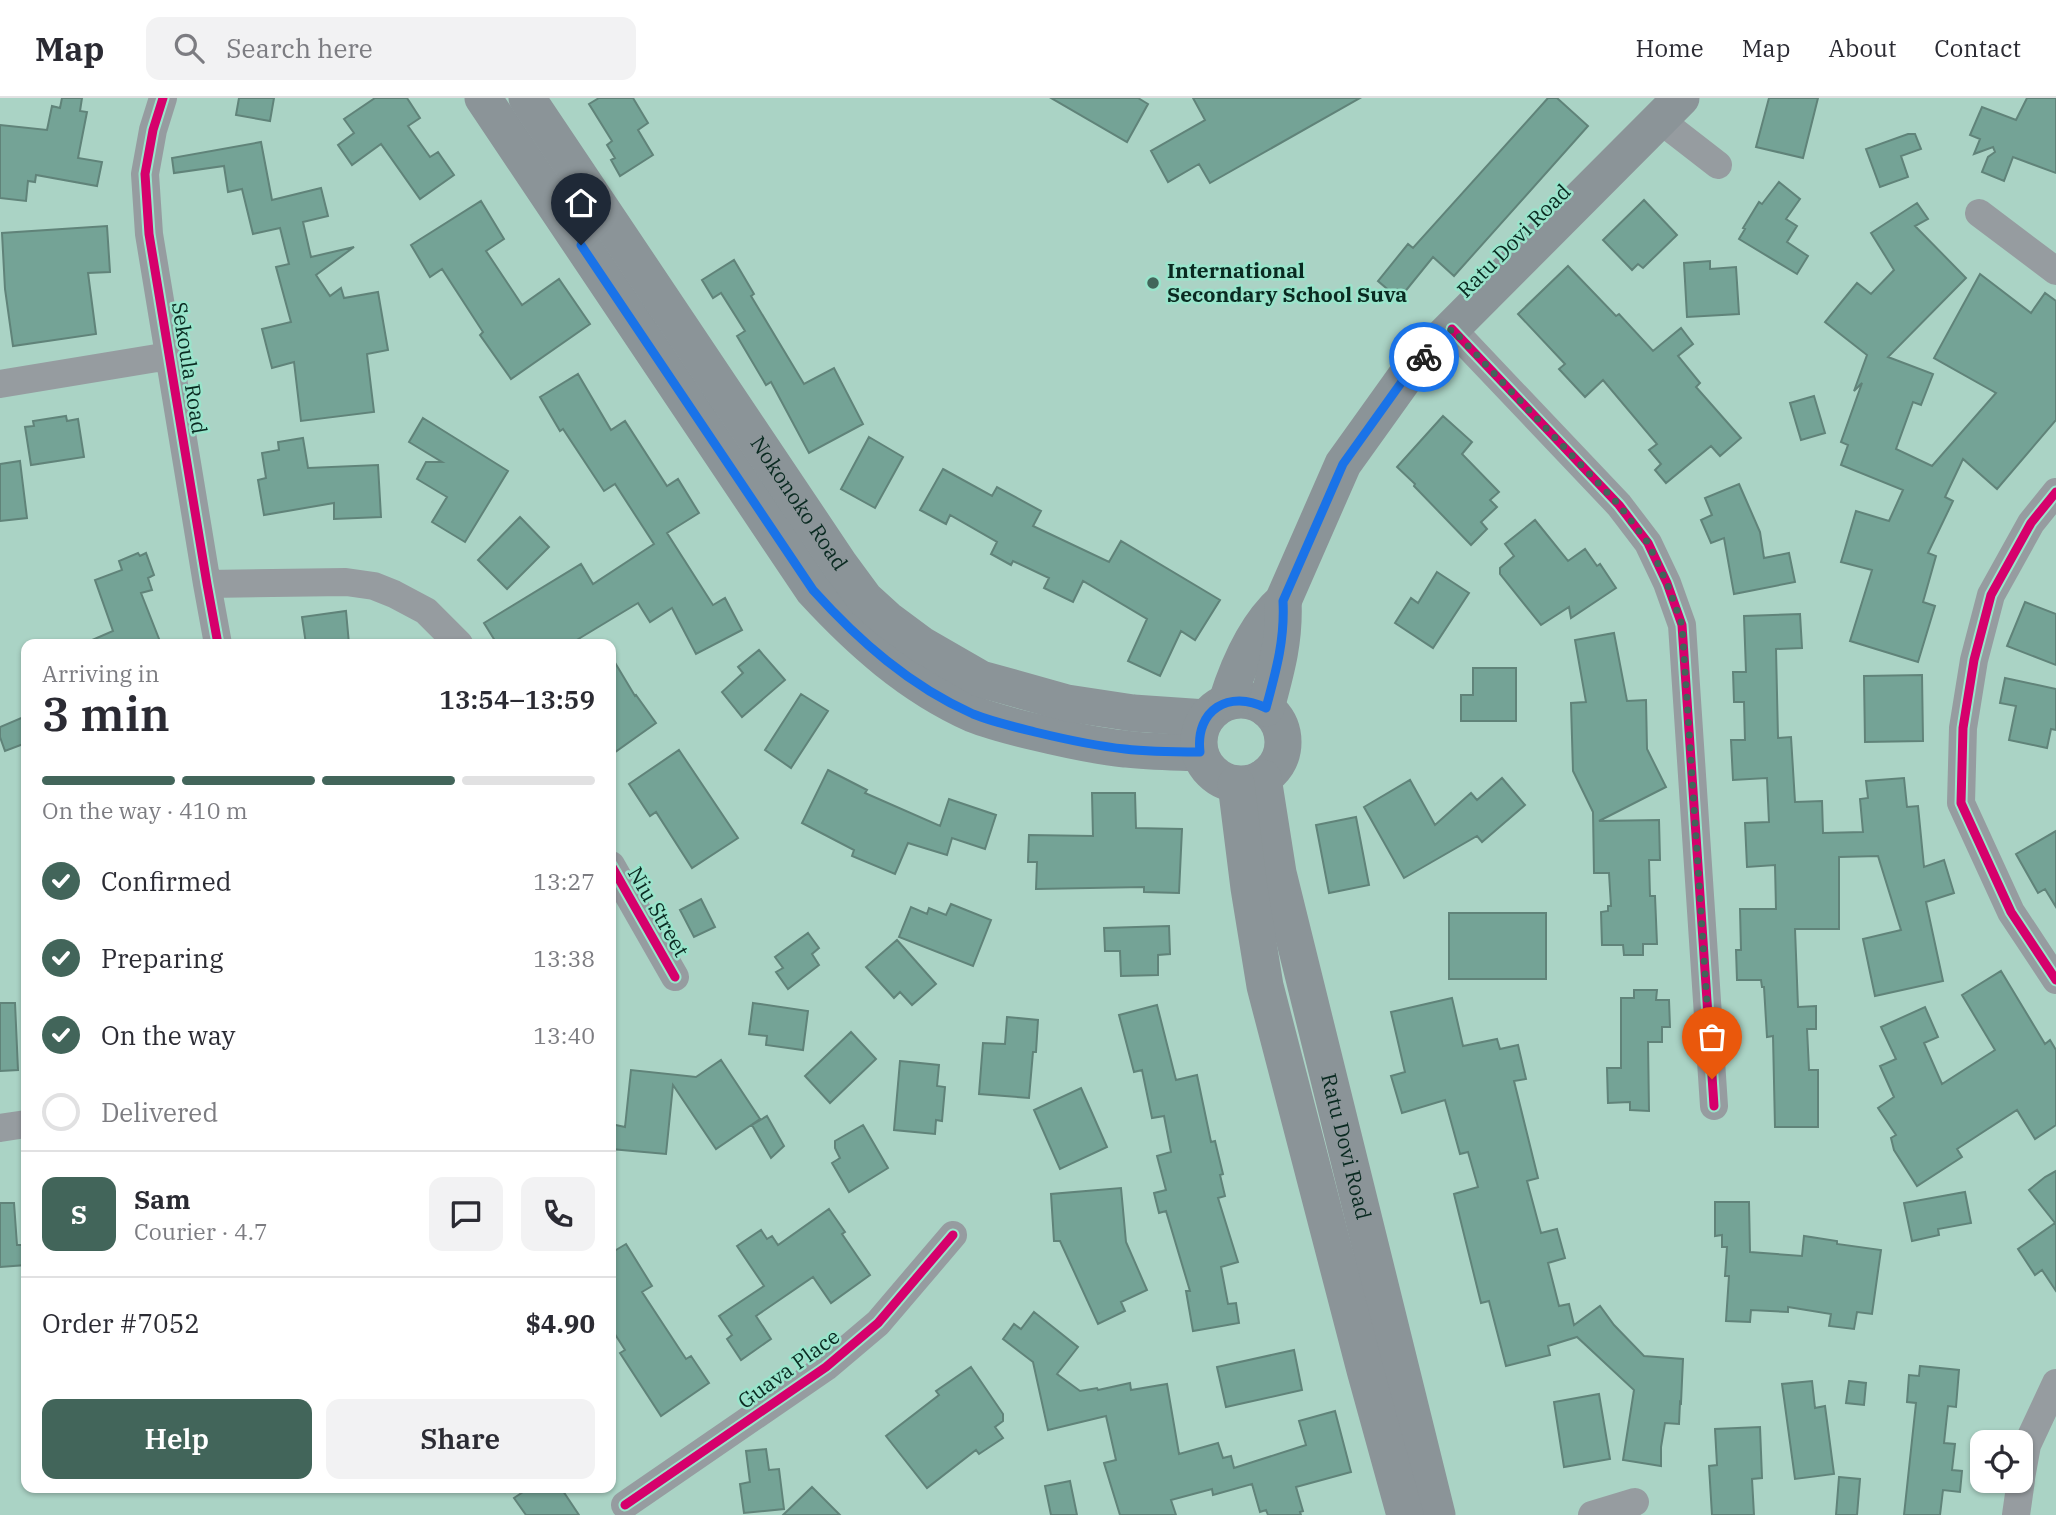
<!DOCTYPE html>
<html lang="en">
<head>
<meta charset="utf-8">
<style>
  body { margin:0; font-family:"IBM Plex Serif",serif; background:#f2f2f3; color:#2b2b33; height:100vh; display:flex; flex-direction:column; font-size:26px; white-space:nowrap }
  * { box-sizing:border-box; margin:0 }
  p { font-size:23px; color:#7c7c81 }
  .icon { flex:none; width:38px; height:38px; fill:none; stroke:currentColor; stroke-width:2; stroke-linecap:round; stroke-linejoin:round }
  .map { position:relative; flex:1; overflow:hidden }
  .drawer { position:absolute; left:21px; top:541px; width:595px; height:854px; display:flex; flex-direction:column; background:#fff; border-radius:14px; box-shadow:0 2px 5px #0004 }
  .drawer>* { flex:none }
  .buttons { position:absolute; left:1970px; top:1332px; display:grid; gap:14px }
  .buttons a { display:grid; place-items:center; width:63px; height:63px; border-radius:14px; background:#fff; box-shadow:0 2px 5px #0004; font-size:35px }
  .pin { position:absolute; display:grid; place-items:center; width:60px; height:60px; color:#fff; margin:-72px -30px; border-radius:50% 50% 50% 0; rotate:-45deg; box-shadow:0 0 7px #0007 }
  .pin .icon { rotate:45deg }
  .courier { position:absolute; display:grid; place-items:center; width:70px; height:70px; margin:-35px; border:5px solid #1a73e8; border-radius:50%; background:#fff; color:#222; box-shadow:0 2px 9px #0007 }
  .overview em { font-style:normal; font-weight:600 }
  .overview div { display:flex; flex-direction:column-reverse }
  .overview { display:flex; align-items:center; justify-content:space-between; height:119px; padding:0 21px }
  h1 { font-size:46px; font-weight:600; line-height:52px }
  .bar { display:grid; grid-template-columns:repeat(4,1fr); gap:10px 7px; align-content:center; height:84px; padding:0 21px }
  .bar i { height:9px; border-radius:5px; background:#e1e1e2 }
  .bar .on { background:#42655a }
  .bar p { grid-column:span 4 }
  .line { display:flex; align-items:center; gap:18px; padding:0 21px; border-top:2px solid #e1e1e2 }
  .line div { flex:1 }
  .round { display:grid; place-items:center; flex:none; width:74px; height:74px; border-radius:14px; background:#f2f2f3 }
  ol { padding:0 21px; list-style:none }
  li { display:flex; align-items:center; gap:21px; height:77px }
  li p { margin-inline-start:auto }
  li .icon { padding:7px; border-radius:50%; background:#42655a; color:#fff; stroke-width:4 }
  li:last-child { color:#7c7c81 }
  li i { width:38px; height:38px; border:4px solid #e1e1e2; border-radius:50% }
  .cta { display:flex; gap:14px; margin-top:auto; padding:14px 21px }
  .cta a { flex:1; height:80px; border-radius:14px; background:#42655a; color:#fff; font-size:28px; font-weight:600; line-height:80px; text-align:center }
  .cta a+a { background:#f2f2f3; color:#2b2b33 }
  header { display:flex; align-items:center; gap:42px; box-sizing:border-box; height:98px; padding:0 35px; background:#fff; border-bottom:2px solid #e1e1e2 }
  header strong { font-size:33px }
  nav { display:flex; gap:38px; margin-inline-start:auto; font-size:24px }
  .search { width:490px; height:63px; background:#f2f2f3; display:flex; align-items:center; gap:18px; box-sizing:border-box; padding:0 24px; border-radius:14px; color:#7c7c81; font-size:26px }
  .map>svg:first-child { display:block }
  .building { fill:#74a396; stroke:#608379; stroke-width:2 }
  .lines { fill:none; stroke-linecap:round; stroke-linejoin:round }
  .minor { stroke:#969ca0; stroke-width:28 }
  .major { stroke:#8b9498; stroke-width:37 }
  .cycleway-casing { stroke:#99e4cb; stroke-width:13 }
  .cycleway { stroke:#d6006c; stroke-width:9 }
  .done { stroke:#42655a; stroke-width:7; stroke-dasharray:0 12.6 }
  .route { stroke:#1a73e8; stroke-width:9 }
  .poi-dot { fill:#42655a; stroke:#99e4cb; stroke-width:2.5 }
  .labels { text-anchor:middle; stroke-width:5; stroke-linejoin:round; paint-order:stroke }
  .street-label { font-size:21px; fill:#0a2a21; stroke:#99e4cb }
  .poi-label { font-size:21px; font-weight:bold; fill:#0a2a21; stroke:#99e4cb; text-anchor:start }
</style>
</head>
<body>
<header>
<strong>Map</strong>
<div class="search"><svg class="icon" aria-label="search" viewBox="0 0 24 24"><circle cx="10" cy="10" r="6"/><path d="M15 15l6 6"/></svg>Search here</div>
<nav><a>Home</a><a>Map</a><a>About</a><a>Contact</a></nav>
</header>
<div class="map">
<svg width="2056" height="1417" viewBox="0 0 2056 1417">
  <rect width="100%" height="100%" fill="#aad3c5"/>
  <path class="building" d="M62,0H82L80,13L87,14L78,60L102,64L97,88L36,77L35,84L28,83L26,103L0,100V27L47,32L52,8L60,10Z
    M239,0H274L270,23L236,17Z
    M375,0H407L420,20L408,28L430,59L438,54L454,77L420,101L381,46L352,67L338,47L354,35L344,21Z
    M599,0H633L648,25L638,32L653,57L620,78L611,62L615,60L607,47L612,43L589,6Z
    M1051,0H1138L1148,6L1127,44Z
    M1193,0H1360L1210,85L1199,66L1168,84L1151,53L1205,22Z
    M1548,0H1557L1588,28L1454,178L1433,159L1399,201L1378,183L1408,146L1413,150Z
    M1769,0H1818L1803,60L1756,49Z
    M2027,0H2056V75L2013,59L2004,83L1982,74L1988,59L1995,54L1993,49L1974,56L1980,41L1970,37L1982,9L2016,22Z
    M1908,36H1915L1921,51L1901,58L1908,79L1880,89L1866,51Z
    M261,44L272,102L321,90L328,118L303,124L311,159L354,149L316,177L330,198L341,190L344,200L378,194L388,252L367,256L374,314L301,323L294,264L272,270L262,231L291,224L276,169L289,166L280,130L253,136L242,91L228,94L224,68L174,75L172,60Z
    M1779,84L1800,101L1786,121L1797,128L1787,144L1808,158L1797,176L1739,141L1745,131L1743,130L1759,104L1762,106Z
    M1644,102L1677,137L1643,170L1638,166L1632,172L1603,142Z
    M481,103L504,141L486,153L522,207L559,181L590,226L511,281L480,237L483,234L442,171L430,179L411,147Z
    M1917,105L1928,121L1915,128L1966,180L1888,259L1933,276L1921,307L1913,304L1896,351L1932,368L1996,295L1934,260L1980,176L2031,215L2045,195L2056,203V322L1997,391L1963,361L1945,399L1953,403L1928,455L1936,458L1923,504L1935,508L1918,564L1850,543L1872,472L1841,464L1856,413L1889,423L1903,392L1841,367L1848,347L1841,344L1862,285L1854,293L1867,257L1825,224L1857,185L1871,196L1894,172L1871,135Z
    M107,128L110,174L88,175L96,236L13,248L5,191L2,135Z
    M734,162L754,196L751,198L804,286L834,270L863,326L809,355L771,284L766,287L737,238L745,233L721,195L713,200L702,182Z
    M1710,163V171L1736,169L1739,216L1687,219L1684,165Z
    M1568,168L1616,218L1619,216L1653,253L1681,230L1693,246L1678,258L1700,285L1696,289L1741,340L1720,358L1711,348L1666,385L1655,372L1661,366L1649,352L1657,346L1603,282L1585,299L1559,271L1565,266L1518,216Z
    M578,276L611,332L625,323L667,388L678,381L699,415L667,435L713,507L725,500L742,532L696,556L672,510L650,524L638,505L570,546H497L484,525L581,466L593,486L654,446L615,386L604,393L563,331L560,333L540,299Z
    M1814,298L1825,335L1801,342L1790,305Z
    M66,318L67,323L78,321L84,359L31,367L25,329L34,328L33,323Z
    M1443,318L1472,344L1462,356L1499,394L1490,402L1497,409L1481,424L1487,431L1471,447L1414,388L1415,386L1397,369Z
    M423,320L508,373L465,444L432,424L447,399L417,381L426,364H442L409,344Z
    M869,339L903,359L875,410L841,391Z
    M303,340L308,370L378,367L381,419L334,421V405L264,417L258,382L266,380L262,355L279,352L278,344Z
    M20,363L27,420L0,423V366Z
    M943,371L992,398L997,389L1041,413L1033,428L1109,464L1121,443L1220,502L1195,542L1181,533L1160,578L1128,563L1147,521L1083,483L1073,504L1044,490L1049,480L1013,463L1011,467L991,456L997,444L950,417L946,426L920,412Z
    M1739,386L1760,434L1764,460L1789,455L1795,484L1734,496L1724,440L1711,445L1701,422L1712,417L1705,400Z
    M520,419L549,449L507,491L478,462Z
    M1535,422L1568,463L1585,451L1597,468L1600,466L1616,490L1571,520L1569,509L1541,527L1500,476V470L1514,458L1505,446Z
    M138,455L140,458L146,455L154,477L148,480L152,492L141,495L161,546H83L113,533L95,482L122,472L119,463Z
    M1437,474L1469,495L1433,550L1395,525L1411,500L1418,505Z
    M2025,504L2056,516V567L2007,548Z
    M346,513L349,546H306L302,519Z
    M1800,516L1802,550L1776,551L1778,640L1791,639L1795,704L1822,703L1823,735L1863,734L1860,701L1868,700L1866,683L1904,680L1907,709L1918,708L1924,769L1944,762L1954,795L1926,804L1943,883L1875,898L1863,841L1901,832L1878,758L1839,759V831H1795L1798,909L1816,908V931H1807L1809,972H1818V1029H1775L1773,938L1767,939L1764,889H1762L1761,882H1737L1736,852H1741L1740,811H1776L1775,767L1747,769L1745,725L1769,724L1767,680L1733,682L1731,642H1745L1744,604H1734L1733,574H1746L1744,518Z
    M1614,535L1627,603L1646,602L1647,651L1666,689L1599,723L1659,722L1660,762H1649L1650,798H1655L1657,846H1643V857H1624L1623,847H1602L1601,814L1608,813V808H1611L1609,775H1594L1593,714L1573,673L1571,605L1586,604L1575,542Z
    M759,552L785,582L742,619L722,594L743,575L738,569Z
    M611,558L635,598L636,597L656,625L611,657Z
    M1473,570H1516V623H1461V597H1473Z
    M1922,577L1923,643L1865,644L1864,578Z
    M2005,580L2056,591V632L2051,631L2047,650L2009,642L2016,608L2000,605Z
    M801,596L828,613L791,670L765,652Z
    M26,618V645L5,653L0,639V629Z
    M679,652L738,740L692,770L656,714L650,718L629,686Z
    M828,672L867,692L865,695L940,728L949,701L996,717L985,751L952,740L947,757L908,745L895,776L852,758L854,752L802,725Z
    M1502,680L1525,707L1482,744L1477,738L1404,780L1364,709L1410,682L1435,727L1471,695L1477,702Z
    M1092,695H1135L1136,730L1182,731L1179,795L1144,794V789L1036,791L1037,764H1028L1029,737L1093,738Z
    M1356,719L1369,787L1329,795L1316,727Z
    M2056,733V809L2045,791L2038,795L2016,756Z
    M701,801L715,829L694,839L680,812Z
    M951,806L991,822L973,868L899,839L911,809L927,816L929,810L946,817Z
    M1449,815H1546V881H1449Z
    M1169,828L1170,856L1158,857V877L1121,878L1120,853H1105L1104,830Z
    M808,835L819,850L812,856L819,867L788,891L776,874L783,870L775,859Z
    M897,842L936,886L912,907L900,894L894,900L866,869Z
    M2001,873L2045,946L2050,942L2056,952V1027L2035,1041L2017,1012L1957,1051L1962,1059L1917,1088L1894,1052L1891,1040L1896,1037L1878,1010L1894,999L1880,968L1896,961L1881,929L1925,909L1938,939L1924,945L1942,986L1995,952L1962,897Z
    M1634,892H1657L1656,902H1669L1670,929H1662V944H1648L1649,1013L1630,1012V1004L1608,1005L1607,970H1621V900H1634Z
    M1452,900L1463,948L1497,941L1500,951L1518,947L1526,981L1514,983L1538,1080L1527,1083L1541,1135L1557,1131L1565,1160L1548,1165L1559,1208L1569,1206L1574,1227L1600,1208L1614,1227L1644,1258L1683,1261L1681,1305L1680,1304L1679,1326L1665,1325L1661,1349V1368L1623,1362L1634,1292L1577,1239L1548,1248L1550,1257L1506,1268L1489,1203L1481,1205L1454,1096L1478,1089L1468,1054L1460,1056L1445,1002L1402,1015L1391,978L1405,974L1391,914Z
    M0,905H15L18,972L0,973Z
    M753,905L808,913L803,952L766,947L767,938L749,936Z
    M1157,907L1176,982L1197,977L1211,1044L1215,1043L1223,1076L1220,1077L1225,1098L1218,1100L1238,1164L1221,1169L1228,1206L1236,1205L1239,1225L1193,1233L1186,1193H1190L1166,1113L1159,1115L1154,1095L1166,1092L1157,1058L1171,1054L1164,1018L1152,1020L1142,972L1134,974L1119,917Z
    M1007,919L1038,922L1036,954H1033L1029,1000L979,996L983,945L1005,946Z
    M851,934L876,961L830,1005L805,978Z
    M721,962L760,1021L716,1051L673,987L666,1056L611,1051V1026L625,1029L631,972L696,979Z
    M900,963L939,967L937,988L945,989L942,1023L936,1022L935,1036L894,1032Z
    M1081,990L1107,1049L1060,1071L1034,1012Z
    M767,1018L784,1048L771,1060L752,1027Z
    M863,1027L888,1070L849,1094L832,1065L840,1060L835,1050V1043Z
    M2056,1073V1193L2042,1172L2035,1177L2018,1151L2055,1125L2029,1092L2045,1079Z
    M1121,1090L1126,1144L1147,1192L1121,1204L1125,1213L1098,1226L1060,1143H1054L1051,1096Z
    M1965,1094L1971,1125L1938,1131L1939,1137L1912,1143L1904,1105Z
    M1715,1104H1749L1750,1154L1802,1158L1804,1138L1837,1143V1146L1881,1152L1872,1216L1857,1214L1854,1231L1829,1228L1831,1216L1788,1209V1214L1751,1212L1750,1224L1726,1223L1729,1178H1725L1727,1149H1722V1137L1715,1138Z
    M0,1105H14L17,1147H26V1167L0,1169Z
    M829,1111L845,1134L842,1136L870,1177L831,1205L813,1179L756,1218L771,1241L741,1262L727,1241L732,1237L719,1218L764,1188L737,1148L761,1132L767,1141L772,1138L778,1147Z
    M626,1146L652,1188L642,1194L686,1261L691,1258L709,1285L661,1318L620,1255L625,1252L611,1230V1155Z
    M1034,1214L1078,1249L1057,1276L1080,1293L1097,1290L1098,1292L1130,1285L1131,1292L1167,1286L1179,1356L1218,1345L1223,1360L1231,1358L1234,1370L1306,1347L1299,1323L1335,1313L1351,1374L1296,1389L1303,1413L1300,1414L1301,1417H1268L1266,1412L1260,1414L1252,1386L1213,1397L1212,1391L1171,1402L1176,1417H1120L1104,1365L1116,1362L1106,1318L1048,1332L1033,1264L1003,1241L1014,1226L1021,1231Z
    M1294,1252L1302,1292L1226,1309L1217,1269Z
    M1920,1268L1959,1272L1956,1309L1948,1308L1944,1345L1955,1346L1952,1372L1962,1373L1960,1394L1943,1392L1940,1417H1904L1916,1305L1907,1304L1909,1277L1919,1278Z
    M971,1269L1003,1316V1323L995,1329L1003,1340L979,1356L976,1352L927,1390L886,1338L939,1297L936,1293Z
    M1812,1283L1815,1310L1825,1308L1834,1376L1795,1381L1782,1286Z
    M1849,1283L1866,1285L1864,1307L1846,1305Z
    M1599,1296L1610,1361L1564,1369L1554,1304Z
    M1760,1329L1762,1380L1752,1381L1754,1417H1712L1709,1368L1717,1367L1715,1331Z
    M766,1351L769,1372L779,1371L784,1411L744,1415L740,1386L750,1384L746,1353Z
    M1839,1379L1860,1381L1857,1417H1836Z
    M1070,1383L1077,1417H1051L1045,1388Z
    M812,1389L840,1417H783Z
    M529,1390H561L579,1417H526L514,1400Z"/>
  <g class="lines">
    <path class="minor" d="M163,0L153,32L145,76L149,136L207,486L218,546
      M1660,22L1718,67
      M1979,115L2056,173
      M1452,231L1619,407L1648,445L1667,485L1682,527L1714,1008
      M0,286L169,258
      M2056,394L2031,425L1991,497L1974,562L1963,630L1961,705L2011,814L2056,882
      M207,486L346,484L374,488L394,496L426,513L459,546
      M611,767L675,879
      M0,1030L26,1026
      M2021,1380L2027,1347L2056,1285
      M625,1407L826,1269L878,1225L953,1137
      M1592,1417L1635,1404
      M2016,1417L2021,1382"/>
    <g class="major">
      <path d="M483,0L813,492C859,542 910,588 973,616C993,624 1014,629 1035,634C1064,641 1095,648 1125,651C1149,654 1175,654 1200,655"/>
      <path id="s1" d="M527,0L840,467L865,501L887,521L922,547L981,581L1067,605L1133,615L1206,620"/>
      <circle cx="1241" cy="644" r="42"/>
      <path d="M1227,603C1238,568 1255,528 1283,503L1343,366L1411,271L1681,0"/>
      <path d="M1266,610C1276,573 1285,542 1283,503"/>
      <path id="s2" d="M1263,680L1278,775L1437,1417"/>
      <path d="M1236,686L1249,790L1265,888L1365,1272L1405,1417"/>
    </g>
    <defs>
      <path id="cycleway" d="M163,0L153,32L145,76L149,136L207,486L218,546
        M1452,231L1619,407L1648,445L1667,485L1682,527L1714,1008
        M2056,394L2031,425L1991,497L1974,562L1963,630L1961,705L2011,814L2056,882
        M611,767L675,879
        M625,1407L826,1269L878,1225L953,1137"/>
    </defs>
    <use href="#cycleway" class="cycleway-casing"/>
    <use href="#cycleway" class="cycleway"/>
  </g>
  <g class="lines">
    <path class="done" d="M1424,259L1452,231L1619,407L1648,445L1667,485L1682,527L1712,981"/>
    <path class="route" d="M581,147L813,492C859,543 910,588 973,616C993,624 1015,629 1035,634C1064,641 1095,648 1125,651C1149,654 1175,654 1200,654C1195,612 1229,591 1266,610C1276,573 1285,542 1283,503L1343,366L1411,271L1424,259"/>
  </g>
  <circle class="poi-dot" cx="1153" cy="185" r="7"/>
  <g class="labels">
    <g class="street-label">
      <text transform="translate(1514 143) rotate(-45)" y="7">Ratu Dovi Road</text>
      <text transform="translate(189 270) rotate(81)" y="7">Sekoula Road</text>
      <text dy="7" stroke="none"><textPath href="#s1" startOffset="488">Nokonoko Road</textPath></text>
      <text transform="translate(658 814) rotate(60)" y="7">Niu Street</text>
      <text dy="7" stroke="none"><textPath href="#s2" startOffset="378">Ratu Dovi Road</textPath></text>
      <text transform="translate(789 1271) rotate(-36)" y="7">Guava Place</text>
    </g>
    <g class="poi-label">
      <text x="1167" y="180">International<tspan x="1167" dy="24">Secondary School Suva</tspan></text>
    </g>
  </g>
</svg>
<div class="buttons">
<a><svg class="icon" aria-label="locate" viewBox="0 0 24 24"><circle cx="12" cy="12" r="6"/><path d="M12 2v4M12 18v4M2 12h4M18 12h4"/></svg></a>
</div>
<div class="pin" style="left:1712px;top:981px;background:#ea580c"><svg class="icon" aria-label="bag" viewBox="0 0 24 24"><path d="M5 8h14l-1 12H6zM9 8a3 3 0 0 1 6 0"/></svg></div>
<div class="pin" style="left:581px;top:147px;background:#1f2937"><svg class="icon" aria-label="home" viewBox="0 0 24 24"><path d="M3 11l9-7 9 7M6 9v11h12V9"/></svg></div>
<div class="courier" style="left:1424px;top:259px"><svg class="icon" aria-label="bike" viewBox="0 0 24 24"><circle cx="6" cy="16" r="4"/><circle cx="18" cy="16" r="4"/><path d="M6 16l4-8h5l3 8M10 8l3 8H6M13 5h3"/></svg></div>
<section class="drawer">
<div class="overview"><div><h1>3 min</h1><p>Arriving in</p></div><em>13:54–13:59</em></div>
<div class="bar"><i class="on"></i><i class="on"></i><i class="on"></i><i></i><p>On the way · 410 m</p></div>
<ol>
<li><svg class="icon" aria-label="check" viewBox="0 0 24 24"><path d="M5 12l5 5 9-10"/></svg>Confirmed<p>13:27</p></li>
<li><svg class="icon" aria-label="check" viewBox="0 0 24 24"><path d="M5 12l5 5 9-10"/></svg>Preparing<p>13:38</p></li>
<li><svg class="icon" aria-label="check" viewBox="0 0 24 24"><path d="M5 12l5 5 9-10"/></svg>On the way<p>13:40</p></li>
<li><i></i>Delivered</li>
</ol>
<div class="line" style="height:126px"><b class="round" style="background:#42655a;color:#fff">S</b><div><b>Sam</b><p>Courier · 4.7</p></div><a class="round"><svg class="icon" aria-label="chat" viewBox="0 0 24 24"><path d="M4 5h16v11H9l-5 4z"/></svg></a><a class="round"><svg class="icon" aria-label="phone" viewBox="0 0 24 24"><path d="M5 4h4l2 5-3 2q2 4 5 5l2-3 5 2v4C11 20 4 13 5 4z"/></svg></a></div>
<div class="line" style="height:91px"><div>Order #7052</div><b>$4.90</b></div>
<div class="cta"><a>Help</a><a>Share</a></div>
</section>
</div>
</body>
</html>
